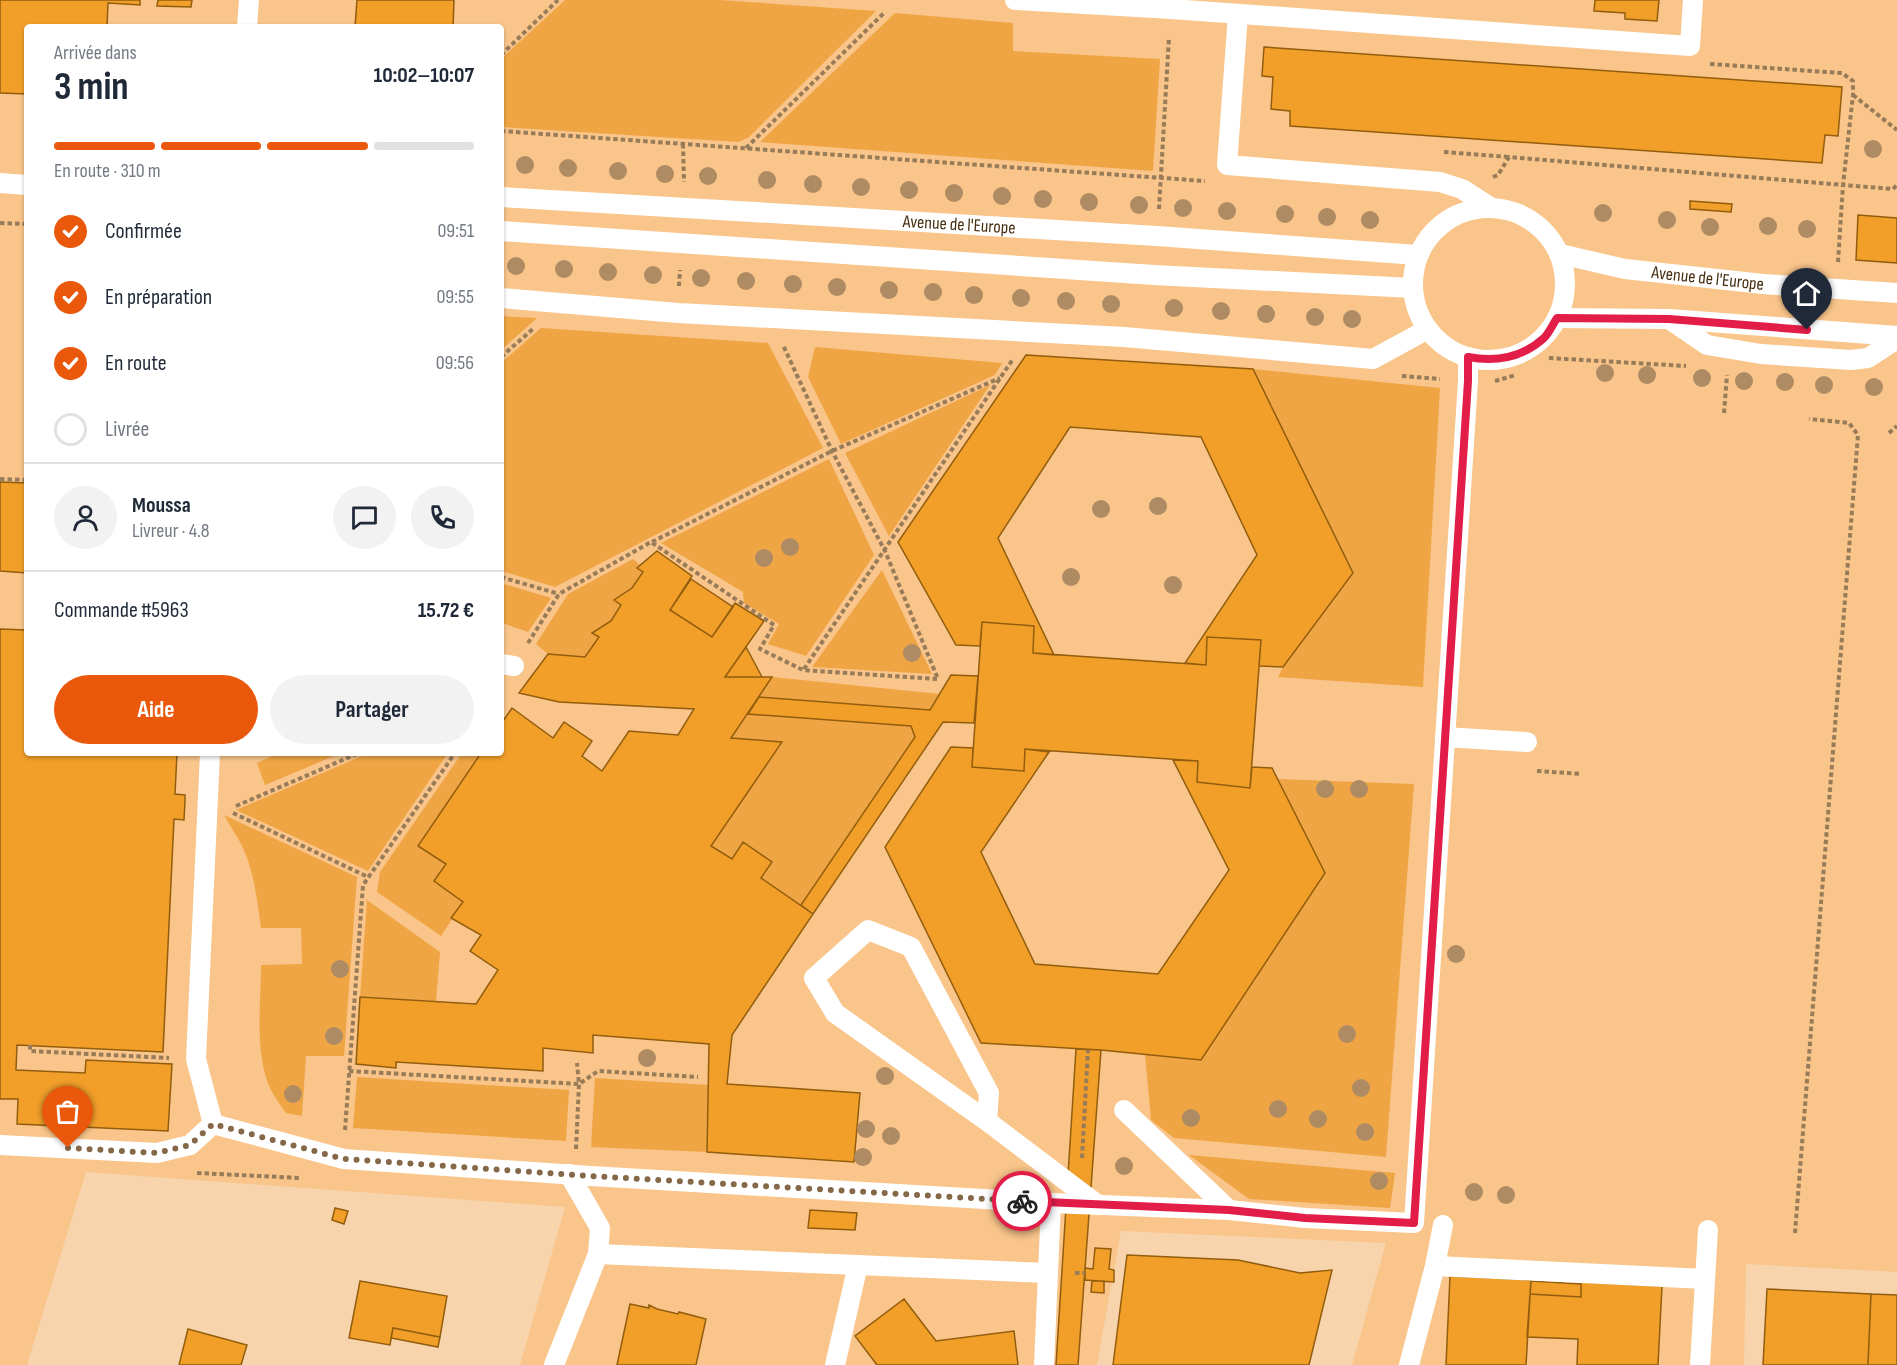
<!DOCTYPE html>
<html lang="fr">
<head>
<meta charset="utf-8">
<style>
  body { margin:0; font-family:"Sofia Sans Condensed",sans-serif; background:#f2f2f3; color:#1f2937; height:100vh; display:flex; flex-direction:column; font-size:22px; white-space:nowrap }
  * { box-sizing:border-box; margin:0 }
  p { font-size:20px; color:#747a83 }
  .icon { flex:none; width:33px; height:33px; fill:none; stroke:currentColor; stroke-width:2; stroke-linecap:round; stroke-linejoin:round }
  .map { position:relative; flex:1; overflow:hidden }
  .details { position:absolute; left:24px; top:24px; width:480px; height:732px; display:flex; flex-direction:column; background:#fff; border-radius:6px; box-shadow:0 2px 4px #0004 }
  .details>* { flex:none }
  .pin { position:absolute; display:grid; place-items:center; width:51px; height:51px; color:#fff; margin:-62px -26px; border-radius:50% 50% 50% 0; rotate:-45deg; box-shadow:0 0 6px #0007 }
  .pin .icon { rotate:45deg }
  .courier { position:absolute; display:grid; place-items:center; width:60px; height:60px; margin:-30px; border:4px solid #e11d48; border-radius:50%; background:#fff; color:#222; box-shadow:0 2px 8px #0007 }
  .summary em { font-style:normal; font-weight:700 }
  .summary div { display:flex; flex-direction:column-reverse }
  .summary { display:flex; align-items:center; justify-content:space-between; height:102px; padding:0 30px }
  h1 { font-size:39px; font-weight:700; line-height:45px }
  .bar { display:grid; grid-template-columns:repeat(4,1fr); gap:9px 6px; align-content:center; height:72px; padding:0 30px }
  .bar i { height:8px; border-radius:4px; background:#e0e1e3 }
  .bar .active { background:#ea580c }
  .bar p { grid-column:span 4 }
  .line { display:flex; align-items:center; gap:15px; padding:0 30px; border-top:2px solid #e0e1e3 }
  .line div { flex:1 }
  .round { display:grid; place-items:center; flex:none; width:63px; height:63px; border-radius:32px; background:#f2f2f3 }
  ol { padding:0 30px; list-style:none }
  li { display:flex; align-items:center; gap:18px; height:66px }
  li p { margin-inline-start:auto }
  li .icon { padding:6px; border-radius:50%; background:#ea580c; color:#fff; stroke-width:4 }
  li:last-child { color:#747a83 }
  li i { width:33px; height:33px; border:3px solid #e0e1e3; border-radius:50% }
  .primary-button { display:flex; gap:12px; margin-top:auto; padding:12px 30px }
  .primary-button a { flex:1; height:69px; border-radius:36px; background:#ea580c; color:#fff; font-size:24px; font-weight:700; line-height:69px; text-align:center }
  .primary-button a+a { background:#f2f2f3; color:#1f2937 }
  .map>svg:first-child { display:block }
  .built { fill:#f9c58a; fill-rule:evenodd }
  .green { fill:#f0a545 }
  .building { fill:#f29f2a; stroke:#925d0d; stroke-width:1.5 }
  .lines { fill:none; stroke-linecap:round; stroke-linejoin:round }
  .path { stroke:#987b59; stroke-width:4; stroke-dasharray:4.5 3; stroke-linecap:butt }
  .lane { stroke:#fff; stroke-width:20 }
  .tree { fill:#ae8b62 }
  .done { stroke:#846848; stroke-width:6; stroke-dasharray:0 10.8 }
  .route { stroke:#e11d48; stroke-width:8 }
  .labels { text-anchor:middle; stroke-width:4.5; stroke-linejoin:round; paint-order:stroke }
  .street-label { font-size:18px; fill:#462e11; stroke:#fcfcfc }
</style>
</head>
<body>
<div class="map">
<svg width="1897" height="1365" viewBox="0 0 1897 1365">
  <rect width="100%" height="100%" fill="#f8d4ad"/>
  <path class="built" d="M0,0H1897V1272L1746,1264L1744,1365H1352L1386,1243L1121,1231L1097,1365H520L565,1207L86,1172L27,1365H0ZM27,27H501V753H27Z"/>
  <path class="green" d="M565,0H720L876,11L748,138L738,142L501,127V59Z
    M895,13L1013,23V51L1160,59L1153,171L760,142Z
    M501,316L537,318L501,350Z
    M541,328L768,343L823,448L555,587L501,571V363Z
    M815,347L1002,363L995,375L841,444L808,377Z
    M1253,369L1440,388L1423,687L1278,677L1283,667L1352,573Z
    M990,385L889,536L845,453Z
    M829,459L874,555L806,656L768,644L779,624L744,603L743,592L661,543Z
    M633,559L640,565L637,568L643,572L632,588L615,600L621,605L611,621L593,633L599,637L585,657L548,654L536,644L568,594Z
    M882,570L932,674L812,667Z
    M501,583L551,598L528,632L505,624H501Z
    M772,677L940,694L930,710L759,697Z
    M748,714L911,726L915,737L801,905L761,878L771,862L744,842L732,859L711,846L782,743L731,738Z
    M279,753H341L265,785L257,763Z
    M369,753H448L368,871L236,810Z
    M462,753H481L418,846L446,864L435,881L463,902L441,936L377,892L380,872Z
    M1277,779L1414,784L1386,1157L1174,1138L1151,1120L1145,1054L1201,1060L1325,873Z
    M224,815L357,877L344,1056H306L302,1116L286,1113C281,1106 275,1098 271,1090C254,1055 261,1003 261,965L302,964L301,928H261C257,900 254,869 241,844C236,834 229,825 224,815Z
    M367,900L440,952L436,1001L360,997Z
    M357,1077L569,1090L566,1141L353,1128Z
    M595,1078L709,1085L707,1152L591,1147Z
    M1189,1155L1395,1173L1390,1208L1249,1199Z"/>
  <path class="building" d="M0,0H140V5L108,3L107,27H27V94L0,93Z
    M158,0H192L191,7L157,6Z
    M357,0H454L453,27H355Z
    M1595,0H1659L1657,21L1625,19V13L1594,11Z
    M1264,47L1842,87L1838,136L1825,135L1822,163L1290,126V111L1271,109L1273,77L1262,76Z
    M1690,201L1732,204L1731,212L1690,209Z
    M1858,215L1897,218V263L1856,260Z
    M1026,355L1253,369L1353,573L1283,667L1259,666L1261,640L1207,637L1206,665L1185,663L1257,555L1201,437L1070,427L998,538L1054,655L1033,653L1034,626L982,622L980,646L956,645L898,542Z
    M0,482L27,483V573L0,571Z
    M657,551L692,576L670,610L712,637L735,603L764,621L725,677H772L731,738L782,742L711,846L732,859L743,842L772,862L761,878L813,914L732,1035L727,1084L860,1093L854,1162L707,1152L709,1044L593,1035V1053L543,1048V1071L396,1062V1068L356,1064L360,997L476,1004L498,970L470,951L481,935L451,918L463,902L434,881L446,864L418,846L481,753H501V724L512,708L553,738L564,722L592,741L582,756L602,771L629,731L678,735L694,709L559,702L519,693L548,654L585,657L599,637L592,633L611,621L621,605L614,600L632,588L643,572L637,568Z
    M691,579L733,607L712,637L670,610Z
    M982,622L1034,626L1033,653L1206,665L1207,637L1261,640L1250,788L1197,782L1198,761L1025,749L1024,771L972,767Z
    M0,629L27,630V753H177L175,794L185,795V801L184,820L174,819L163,1052L17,1045L16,1070L85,1073L86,1060L172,1064L168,1131L17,1124L18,1099H0Z
    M746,647L762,677H725Z
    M951,675L978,676L974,723L943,722L813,914L801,905L915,737L911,726L748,714L759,697L930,710Z
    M951,747L973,748L972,767L1024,771L1025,749L1049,752L981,852L1035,964L1158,974L1229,870L1173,760L1198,761L1197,782L1250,788L1252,767L1272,768L1325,873L1201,1060L1101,1050L981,1043L885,847Z
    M1076,1049L1101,1050L1078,1365H1056Z
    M335,1208L348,1211L344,1224L332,1220Z
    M810,1210L857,1213L855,1230L808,1228Z
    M1095,1248L1111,1249L1109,1269L1114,1270V1282L1085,1280V1268L1093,1269Z
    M1127,1255L1238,1260L1300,1273L1332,1270L1309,1365H1113Z
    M1450,1276L1531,1280L1526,1365H1446Z
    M360,1281L447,1296L440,1337L393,1328L390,1345L349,1338Z
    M1092,1281H1104V1293L1091,1292Z
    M1531,1281L1581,1284V1297L1530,1294Z
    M1581,1282L1662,1286L1658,1365H1577L1578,1339L1527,1337L1530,1294L1581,1297Z
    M1767,1289L1871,1294L1868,1365H1763Z
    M1871,1294L1897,1295V1365H1868Z
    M904,1299L936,1341L1014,1331L1018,1365H877L855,1336Z
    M630,1304L649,1308V1305L657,1309L678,1314L679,1312L706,1319L696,1365H617Z
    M393,1328L440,1337L438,1347L391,1338Z
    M188,1329L247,1345L241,1365H179Z"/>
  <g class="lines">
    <path class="path" d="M501,55L558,0
      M1853,95L1897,130
      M501,131L1205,181
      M683,144L684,182
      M746,148L884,13
      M1444,152L1509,157
      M1493,177L1498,175L1509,157L1843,185L1853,95V81L1842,73L1710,64
      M1159,209L1169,37
      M0,223L27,224
      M1838,262L1843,185L1893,189L1897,185
      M679,286L680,270
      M501,357L534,328
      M1549,358L1686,366
      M1402,376L1440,379
      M1495,381L1516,375
      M1724,413L1727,375
      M1889,433L1897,426
      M0,479L27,480
      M652,542L832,451L1000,378
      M501,577L559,594
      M528,643L559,594L651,542L774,625L760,649L803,670L938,679L885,551L832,451L783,345
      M804,669L1013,359
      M1537,771L1581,774
      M236,806L359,753
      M233,813L368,877
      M30,1045V1051L169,1058
      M349,1071L579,1084L598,1071L698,1077
      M345,1130L363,885L455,753
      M576,1149L579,1084L577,1063
      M1082,1158L1088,1050
      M197,1173L301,1178
      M1795,1233L1858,435L1849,423L1809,419
      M1075,1273H1085"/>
    <g class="lane">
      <path d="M1015,0L1171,9L1690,46L1693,0"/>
      <path d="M1238,14L1227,165L1440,182L1462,189L1490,207"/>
      <path d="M247,27L249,0"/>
      <path d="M0,183L27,185"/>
      <path id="s1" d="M501,197L1157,236L1418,255"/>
      <circle cx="1489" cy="284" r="76"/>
      <path d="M501,231L1154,275L1413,288"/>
      <path id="s2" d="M1560,254L1625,269L1763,284L1897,293"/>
      <path d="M501,298L678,313L1124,337L1373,359L1428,329"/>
      <path d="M1557,318L1669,319L1897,336"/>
      <path d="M1669,319L1707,345L1761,354L1851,360L1868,358L1897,339"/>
      <path d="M501,664L514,666"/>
      <path d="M1445,737L1527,742"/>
      <path d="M1124,1110L1229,1210"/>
      <path d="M987,1121L989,1093L911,947L868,930L814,978L835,1013L987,1121L1098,1205"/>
      <path d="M213,1124L344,1159L591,1176L1051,1203L1229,1210L1305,1218L1414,1223L1468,381V357"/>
      <path d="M0,1145L157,1153L190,1145L213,1124L196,1059L210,753"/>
      <path d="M598,1254L1048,1273L1051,1203"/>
      <path d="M1435,1266L1705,1279"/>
      <path d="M554,1365L598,1254L600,1228L569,1174"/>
      <path d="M835,1365L858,1265"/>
      <path d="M1044,1365L1048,1273"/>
      <path d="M1409,1365L1435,1266L1443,1225"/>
      <path d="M1700,1365L1708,1230"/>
    </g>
  </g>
  <g class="tree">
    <circle cx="1873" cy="149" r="9"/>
    <circle cx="525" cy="165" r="9"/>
    <circle cx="568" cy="168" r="9"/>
    <circle cx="618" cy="171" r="9"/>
    <circle cx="665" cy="174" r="9"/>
    <circle cx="708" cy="176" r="9"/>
    <circle cx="767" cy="180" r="9"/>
    <circle cx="813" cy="184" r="9"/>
    <circle cx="861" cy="187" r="9"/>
    <circle cx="909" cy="190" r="9"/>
    <circle cx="954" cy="193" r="9"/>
    <circle cx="1002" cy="196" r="9"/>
    <circle cx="1043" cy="199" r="9"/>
    <circle cx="1089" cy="202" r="9"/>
    <circle cx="1139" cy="205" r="9"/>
    <circle cx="1183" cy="208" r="9"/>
    <circle cx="1227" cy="211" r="9"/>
    <circle cx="1603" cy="213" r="9"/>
    <circle cx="1285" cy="214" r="9"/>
    <circle cx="1327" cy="217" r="9"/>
    <circle cx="1370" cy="220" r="9"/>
    <circle cx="1667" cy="220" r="9"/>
    <circle cx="1768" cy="226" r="9"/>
    <circle cx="1710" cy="227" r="9"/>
    <circle cx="1807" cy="229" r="9"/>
    <circle cx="516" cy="266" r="9"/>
    <circle cx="564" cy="269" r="9"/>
    <circle cx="608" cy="272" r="9"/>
    <circle cx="653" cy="275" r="9"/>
    <circle cx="701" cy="278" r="9"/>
    <circle cx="746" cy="281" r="9"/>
    <circle cx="793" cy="284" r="9"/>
    <circle cx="837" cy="287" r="9"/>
    <circle cx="889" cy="290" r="9"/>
    <circle cx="933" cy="292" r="9"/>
    <circle cx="974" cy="295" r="9"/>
    <circle cx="1021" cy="298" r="9"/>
    <circle cx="1066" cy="301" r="9"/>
    <circle cx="1111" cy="304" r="9"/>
    <circle cx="1174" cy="308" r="9"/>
    <circle cx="1221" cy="311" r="9"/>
    <circle cx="1266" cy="314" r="9"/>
    <circle cx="1315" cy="317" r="9"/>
    <circle cx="1352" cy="319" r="9"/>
    <circle cx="1605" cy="373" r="9"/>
    <circle cx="1647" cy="375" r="9"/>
    <circle cx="1702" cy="378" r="9"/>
    <circle cx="1744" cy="381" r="9"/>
    <circle cx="1785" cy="382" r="9"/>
    <circle cx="1824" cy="385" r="9"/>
    <circle cx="1874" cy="387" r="9"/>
    <circle cx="1158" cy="506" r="9"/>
    <circle cx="1101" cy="509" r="9"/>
    <circle cx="790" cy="547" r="9"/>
    <circle cx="764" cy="558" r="9"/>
    <circle cx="1071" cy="577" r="9"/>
    <circle cx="1173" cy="585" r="9"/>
    <circle cx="912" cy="653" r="9"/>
    <circle cx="1325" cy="789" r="9"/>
    <circle cx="1359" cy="789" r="9"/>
    <circle cx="1456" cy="954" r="9"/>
    <circle cx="340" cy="969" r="9"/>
    <circle cx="1347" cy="1034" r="9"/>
    <circle cx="334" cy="1036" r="9"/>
    <circle cx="647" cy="1058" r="9"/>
    <circle cx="885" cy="1076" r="9"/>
    <circle cx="1361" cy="1088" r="9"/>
    <circle cx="293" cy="1094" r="9"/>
    <circle cx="1278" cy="1109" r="9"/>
    <circle cx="1191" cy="1118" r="9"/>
    <circle cx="1318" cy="1119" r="9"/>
    <circle cx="866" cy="1129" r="9"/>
    <circle cx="1365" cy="1132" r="9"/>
    <circle cx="891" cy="1136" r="9"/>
    <circle cx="863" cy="1157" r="9"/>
    <circle cx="1124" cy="1166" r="9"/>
    <circle cx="1379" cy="1181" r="9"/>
    <circle cx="1474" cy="1192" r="9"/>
    <circle cx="1506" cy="1195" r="9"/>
  </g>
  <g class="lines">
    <path class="done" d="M68,1148L157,1153L190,1145L213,1124L344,1159L591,1176L1022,1201"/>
    <path class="route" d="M1022,1201L1229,1210L1305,1218L1414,1223L1468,381V357C1496,362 1522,358 1544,338C1549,333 1553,324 1557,318L1669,319L1807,330"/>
  </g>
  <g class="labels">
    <g class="street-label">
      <text dy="6" stroke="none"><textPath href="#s1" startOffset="459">Avenue de l'Europe</textPath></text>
      <text dy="6" stroke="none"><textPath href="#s2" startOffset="150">Avenue de l'Europe</textPath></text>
    </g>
  </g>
</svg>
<div class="pin" style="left:68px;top:1148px;background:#ea580c"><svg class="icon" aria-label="bag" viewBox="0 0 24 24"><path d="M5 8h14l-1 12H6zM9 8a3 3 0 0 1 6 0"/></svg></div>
<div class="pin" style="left:1807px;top:330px;background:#1f2937"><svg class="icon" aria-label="home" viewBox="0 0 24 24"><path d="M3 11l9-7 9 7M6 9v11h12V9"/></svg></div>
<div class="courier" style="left:1022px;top:1201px"><svg class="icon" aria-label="bike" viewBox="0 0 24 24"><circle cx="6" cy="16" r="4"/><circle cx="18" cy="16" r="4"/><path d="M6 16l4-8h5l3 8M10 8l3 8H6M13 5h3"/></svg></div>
<section class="details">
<div class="summary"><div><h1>3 min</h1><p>Arrivée dans</p></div><em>10:02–10:07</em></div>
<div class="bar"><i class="active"></i><i class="active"></i><i class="active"></i><i></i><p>En route · 310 m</p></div>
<ol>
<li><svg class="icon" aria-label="check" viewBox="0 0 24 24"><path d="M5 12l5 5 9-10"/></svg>Confirmée<p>09:51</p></li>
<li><svg class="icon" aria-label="check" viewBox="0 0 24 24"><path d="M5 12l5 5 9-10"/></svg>En préparation<p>09:55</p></li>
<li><svg class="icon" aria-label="check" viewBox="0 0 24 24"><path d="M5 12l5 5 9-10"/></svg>En route<p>09:56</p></li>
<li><i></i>Livrée</li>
</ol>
<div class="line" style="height:108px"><a class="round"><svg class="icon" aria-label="person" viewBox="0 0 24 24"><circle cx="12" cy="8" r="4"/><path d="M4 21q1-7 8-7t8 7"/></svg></a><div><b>Moussa</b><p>Livreur · 4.8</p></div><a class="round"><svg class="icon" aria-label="chat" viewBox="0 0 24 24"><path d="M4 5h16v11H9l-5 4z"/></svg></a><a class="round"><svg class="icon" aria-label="phone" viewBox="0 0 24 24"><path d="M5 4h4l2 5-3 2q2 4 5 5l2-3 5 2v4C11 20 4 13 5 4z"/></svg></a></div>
<div class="line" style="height:78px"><div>Commande #5963</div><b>15.72 €</b></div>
<div class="primary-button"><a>Aide</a><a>Partager</a></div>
</section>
</div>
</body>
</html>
